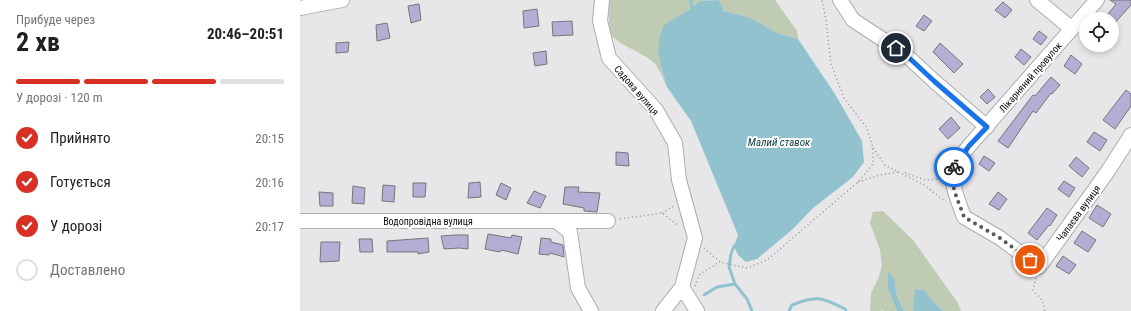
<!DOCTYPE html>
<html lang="uk">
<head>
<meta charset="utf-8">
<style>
  body { margin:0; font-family:"Roboto Condensed",sans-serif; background:#f2f2f2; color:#202124; height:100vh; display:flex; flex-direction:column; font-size:15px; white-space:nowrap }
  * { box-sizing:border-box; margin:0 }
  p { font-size:13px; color:#757577 }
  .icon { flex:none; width:22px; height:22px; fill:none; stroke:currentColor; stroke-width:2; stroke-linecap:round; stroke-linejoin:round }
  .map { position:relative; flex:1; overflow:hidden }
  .drawer { display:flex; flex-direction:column; background:#fff; width:300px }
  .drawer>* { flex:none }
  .buttons { position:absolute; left:779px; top:12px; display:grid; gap:8px }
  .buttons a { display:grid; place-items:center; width:40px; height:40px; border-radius:50%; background:#fff; box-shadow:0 2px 6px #0003; font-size:20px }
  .pin { position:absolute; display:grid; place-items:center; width:34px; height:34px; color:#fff; margin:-17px; border:2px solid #fff; border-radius:50%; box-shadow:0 1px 4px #0007 }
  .courier { position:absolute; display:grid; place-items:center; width:40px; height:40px; margin:-20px; border:3px solid #1a73e8; border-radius:50%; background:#fff; color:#222; box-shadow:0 1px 5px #0007 }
  .overview em { font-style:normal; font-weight:700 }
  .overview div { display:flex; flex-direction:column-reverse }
  .overview { display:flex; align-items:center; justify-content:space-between; height:68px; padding:0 16px }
  h1 { font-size:26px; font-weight:700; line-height:30px }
  .bar { display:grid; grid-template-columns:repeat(4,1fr); gap:6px 4px; align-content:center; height:48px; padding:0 16px }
  .bar i { height:5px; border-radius:3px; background:#e0e0e0 }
  .bar .active { background:#d93025 }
  .bar p { grid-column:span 4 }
  ol { padding:0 16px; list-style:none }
  li { display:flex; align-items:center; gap:12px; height:44px }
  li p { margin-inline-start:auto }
  li .icon { padding:4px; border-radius:50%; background:#d93025; color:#fff; stroke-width:4 }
  li:last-child { color:#757577 }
  li i { width:22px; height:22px; border:2px solid #e0e0e0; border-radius:50% }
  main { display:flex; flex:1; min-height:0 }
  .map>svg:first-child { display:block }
  .green { fill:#bfccb3 }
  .water { fill:#92c2ce }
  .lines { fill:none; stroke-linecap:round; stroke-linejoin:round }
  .stream { stroke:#92c2ce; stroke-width:3 }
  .building { fill:#b3afd4; stroke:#767578 }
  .minor-casing { stroke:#adacaf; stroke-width:16 }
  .path { stroke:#959597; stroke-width:1.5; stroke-dasharray:1 3; stroke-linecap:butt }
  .minor { stroke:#fff; stroke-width:14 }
  .done { stroke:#59595b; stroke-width:4; stroke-dasharray:0 7.2 }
  .route { stroke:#1a73e8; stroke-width:5 }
  .labels { text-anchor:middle; stroke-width:4; stroke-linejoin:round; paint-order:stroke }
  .street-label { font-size:10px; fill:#0d0d0e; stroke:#fff }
  .water-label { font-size:11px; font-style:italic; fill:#134049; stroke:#fff }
</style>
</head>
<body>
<main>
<section class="drawer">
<div class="overview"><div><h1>2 хв</h1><p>Прибуде через</p></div><em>20:46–20:51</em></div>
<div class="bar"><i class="active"></i><i class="active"></i><i class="active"></i><i></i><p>У дорозі · 120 m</p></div>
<ol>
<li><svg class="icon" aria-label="check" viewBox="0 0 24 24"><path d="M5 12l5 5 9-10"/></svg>Прийнято<p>20:15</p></li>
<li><svg class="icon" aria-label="check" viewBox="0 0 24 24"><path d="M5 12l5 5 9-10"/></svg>Готується<p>20:16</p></li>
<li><svg class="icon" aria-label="check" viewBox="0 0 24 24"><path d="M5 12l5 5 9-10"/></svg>У дорозі<p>20:17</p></li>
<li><i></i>Доставлено</li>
</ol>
</section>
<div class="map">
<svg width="831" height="311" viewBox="0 0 831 311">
  <rect width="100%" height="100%" fill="#e7e7ea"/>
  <path class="green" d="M310,0H416L399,1L392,8L361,68L367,87C363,79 359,67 352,61C343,53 315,43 311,34C308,27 309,8 310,0Z
    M419,0H475L497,31L498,39L477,33L451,18L424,11Z
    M583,211L613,240L658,303L661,311H644L635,304L624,290L616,289L613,311H604L597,296L594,278L588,289L597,311H584L582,310L581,311H570L571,293L578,279L582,266L580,250L570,223L573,212Z"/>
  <path class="water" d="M419,0L424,11L451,18L477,33L498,39L535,94L562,141L564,162L553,177L513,208L493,229L457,259L446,262L438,255L434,246L438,235L391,121L367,87L361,67L358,50L360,36L364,25L392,8L399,1Z
    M588,272L594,278L597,296L604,311H597L588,289Z
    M615,289L624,290L635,304L644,311H613Z"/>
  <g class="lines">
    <path class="stream" d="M391,0L392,8
      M434,246L431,254L429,267L435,284L447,299L452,311
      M404,295L417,287L435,284
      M489,311L492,305C516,295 522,297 545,309L546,311"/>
  </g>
  <path class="building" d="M810,0H831V5L812,26V19H804L816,4Z
    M703,2L712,10L705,18L695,10Z
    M119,4L121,20L111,23L108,6Z
    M237,9L239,26L224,28L223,11Z
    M624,15L632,21L624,31L616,26Z
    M272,21L273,35L253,36L252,22Z
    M87,23L90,38L77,41L76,25Z
    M739,31L747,37L741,45L733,39Z
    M49,42L48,52L36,53V43Z
    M640,43L663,64L654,73L633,52Z
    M721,49L731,57L724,65L715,57Z
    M246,51L247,64L235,66L233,53Z
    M771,55L782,64L775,74L764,66Z
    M751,77L760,85L752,94L751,93L736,113L733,111L708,148L698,141L733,95L735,96Z
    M688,89L695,97L687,104L680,97Z
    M826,90L831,94V106L815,129L803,120Z
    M651,117L660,128L648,139L639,129Z
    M794,132L807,140L800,151L787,142Z
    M316,152L328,153L329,166L316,165Z
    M684,156L695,163L689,171L679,164Z
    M776,157L789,168L782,177L769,166Z
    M764,181L775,188L769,197L758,189Z
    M180,182L181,197L168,198L169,183Z
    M113,183H126L125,197H113Z
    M201,183L211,188L206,200L196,195Z
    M83,185L95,186L94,202L82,201Z
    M53,186L65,188L64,204L52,203Z
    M265,187H279L278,192L300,193L297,212L284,211V208L263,204Z
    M234,191L246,196L240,208L227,203Z
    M19,192L33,193V206H20Z
    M698,192L707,199L699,210L689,204Z
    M797,205L811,214L803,227L789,218Z
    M747,208L757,215L750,226L749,225L737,240L728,233Z
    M782,231L796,240L788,252L774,243Z
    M188,234L211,238L212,235L222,237L218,254L201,250L200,252L185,249Z
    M155,235H168V249L159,248L144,249L141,236Z
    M128,238L129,252L118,254V252H87V241Z
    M241,238L251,239V242L263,245L264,257L250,253L249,255L239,254Z
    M59,239H72L73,252H60Z
    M21,242H40L39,261L20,262Z
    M763,256L776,265L769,274L756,266Z"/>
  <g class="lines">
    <defs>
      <path id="minor" d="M302,0L300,21L309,58L356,110L375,143L379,180L395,238L382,287L363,311
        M540,0L553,20L605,54L634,81L687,127
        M737,0L772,29
        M797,0L669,146C664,153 656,161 653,169C649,180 660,206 664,217L700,238L739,267L808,171L831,135
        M0,8L42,0
        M0,221H308
        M256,221L270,232L278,288L291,311
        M382,287L397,311"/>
    </defs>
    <use href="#minor" class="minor-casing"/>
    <path class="path" d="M573,148L585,165L624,185L646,202
      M605,173L625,180L642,179
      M558,182L580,175L599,172
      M362,213L374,206
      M320,219L362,213L379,226
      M404,248L420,262L447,268L467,260L558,182L573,164V148L567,128L544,98L531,64L526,20L522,0
      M736,278L733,290L742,300L745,311
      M395,286L400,274L420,262"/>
    <use href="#minor" class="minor"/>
  </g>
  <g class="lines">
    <path class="done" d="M654,167C648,182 659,202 664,217L700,238L730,260"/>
    <path class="route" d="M596,48L605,54L634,81L687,127L669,146L654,167"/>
  </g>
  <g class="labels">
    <g class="street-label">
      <text transform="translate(730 77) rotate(-49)" y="4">Лікарняний провулок</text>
      <text transform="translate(337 90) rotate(49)" y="4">Садова вулиця</text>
      <text transform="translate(778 213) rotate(-54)" y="4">Чапаєва вулиця</text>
      <text x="128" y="225">Водопровідна вулиця</text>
    </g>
    <g class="water-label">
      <text x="479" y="146">Малий ставок</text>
    </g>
  </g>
</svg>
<div class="buttons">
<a><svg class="icon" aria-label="locate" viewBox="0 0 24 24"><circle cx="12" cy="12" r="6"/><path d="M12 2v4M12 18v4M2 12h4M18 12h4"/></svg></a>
</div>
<div class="pin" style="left:730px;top:260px;background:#ea580c"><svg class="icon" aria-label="bag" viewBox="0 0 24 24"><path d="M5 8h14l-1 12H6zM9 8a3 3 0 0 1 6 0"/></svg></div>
<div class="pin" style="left:596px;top:48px;background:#1f2937"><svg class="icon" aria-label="home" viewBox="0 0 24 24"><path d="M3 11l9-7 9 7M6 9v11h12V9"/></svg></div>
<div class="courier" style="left:654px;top:167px"><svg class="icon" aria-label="bike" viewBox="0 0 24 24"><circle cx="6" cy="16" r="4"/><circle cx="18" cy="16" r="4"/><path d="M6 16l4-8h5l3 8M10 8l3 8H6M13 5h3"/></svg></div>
</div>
</main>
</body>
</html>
